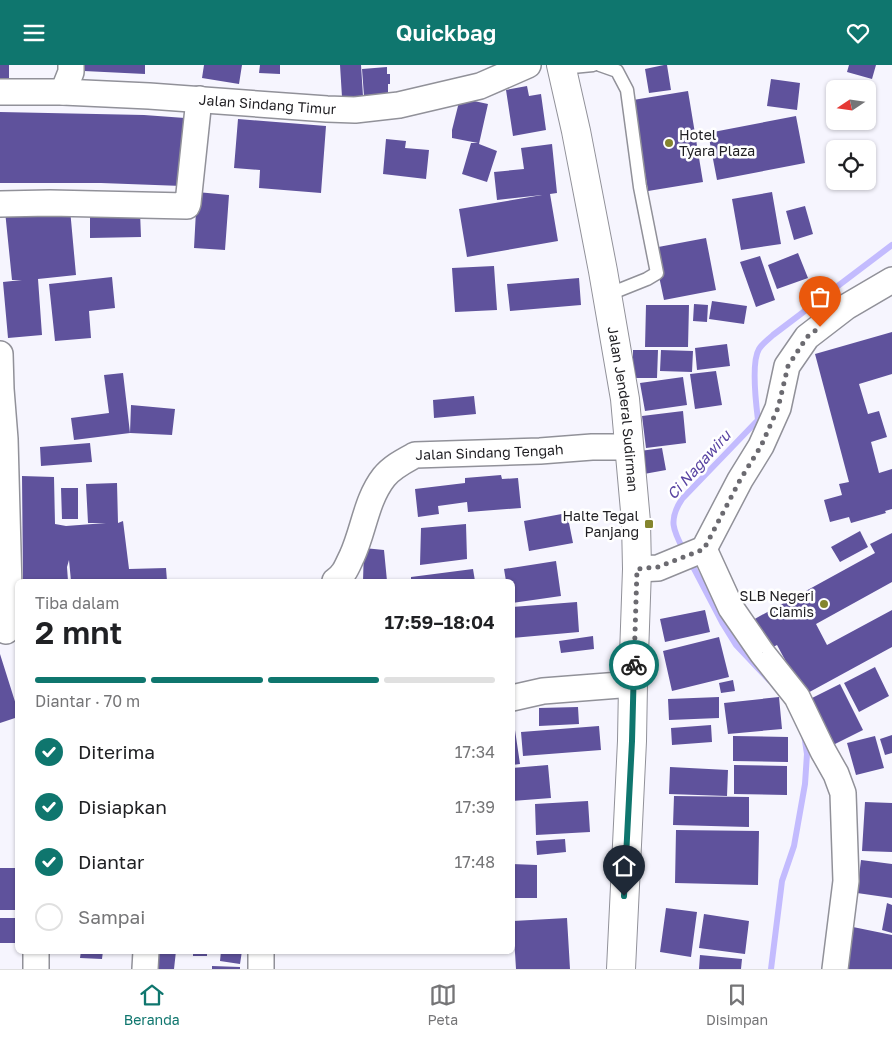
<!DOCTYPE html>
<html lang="id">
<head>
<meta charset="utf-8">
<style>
  body { margin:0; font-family:"Golos Text",sans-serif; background:#f6f6f6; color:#202124; height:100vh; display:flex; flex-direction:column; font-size:19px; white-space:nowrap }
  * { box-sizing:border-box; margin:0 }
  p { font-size:16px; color:#757577 }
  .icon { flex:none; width:28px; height:28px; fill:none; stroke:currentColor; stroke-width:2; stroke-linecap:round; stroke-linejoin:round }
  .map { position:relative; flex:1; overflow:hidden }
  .sheet { position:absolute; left:15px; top:514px; width:500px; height:375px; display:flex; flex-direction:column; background:#fff; border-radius:8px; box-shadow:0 1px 4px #0004 }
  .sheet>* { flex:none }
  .needle { width:32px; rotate:257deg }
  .controls { position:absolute; left:826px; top:15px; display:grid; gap:10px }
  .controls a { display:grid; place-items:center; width:50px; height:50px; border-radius:8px; background:#fff; box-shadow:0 1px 4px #0004; font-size:25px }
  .pin { position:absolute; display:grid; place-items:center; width:42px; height:42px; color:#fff; margin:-51px -21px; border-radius:50% 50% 50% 0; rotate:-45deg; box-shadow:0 0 5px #0007 }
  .pin .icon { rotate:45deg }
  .courier { position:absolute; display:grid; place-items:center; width:50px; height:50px; margin:-25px; border:4px solid #0f766e; border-radius:50%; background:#fff; color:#222; box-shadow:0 1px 6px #0007 }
  .summary em { font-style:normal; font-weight:600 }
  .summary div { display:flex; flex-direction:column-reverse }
  .summary { display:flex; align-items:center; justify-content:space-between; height:85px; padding:0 20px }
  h1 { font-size:32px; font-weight:600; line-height:38px }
  .bar { display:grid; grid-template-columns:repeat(4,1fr); gap:8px 5px; align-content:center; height:60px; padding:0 20px }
  .bar i { height:6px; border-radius:4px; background:#e0e0e0 }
  .bar .on { background:#0f766e }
  .bar p { grid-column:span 4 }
  ol { padding:0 20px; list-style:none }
  li { display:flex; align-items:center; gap:15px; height:55px }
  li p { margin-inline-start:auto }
  li .icon { padding:5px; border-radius:50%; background:#0f766e; color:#fff; stroke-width:4 }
  li:last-child { color:#757577 }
  li i { width:28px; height:28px; border:2px solid #e0e0e0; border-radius:50% }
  header { display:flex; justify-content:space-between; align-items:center; height:65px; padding:0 20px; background:#0f766e; color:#fff; font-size:22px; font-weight:600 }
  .dock { display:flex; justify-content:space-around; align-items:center; height:70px; border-top:1px solid #e0e0e0; background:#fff; font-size:14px; color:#757577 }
  .dock a { display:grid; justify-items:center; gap:2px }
  .dock .on { color:#0f766e }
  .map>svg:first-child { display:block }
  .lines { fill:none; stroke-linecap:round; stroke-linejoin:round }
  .stream { stroke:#c3bbfe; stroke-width:6 }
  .building { fill:#5f529c }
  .service-casing { stroke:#919199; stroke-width:15 }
  .minor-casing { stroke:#919199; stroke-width:28 }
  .trunk-casing { stroke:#919199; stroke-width:30 }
  .service { stroke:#fff; stroke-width:12 }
  .minor { stroke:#fff; stroke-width:25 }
  .trunk { stroke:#fff; stroke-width:28 }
  .done { stroke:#6b6a70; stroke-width:5; stroke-dasharray:0 9 }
  .route { stroke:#0f766e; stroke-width:6 }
  .poi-dot { fill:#84852e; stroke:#fff; stroke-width:2 }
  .labels { text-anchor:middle; stroke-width:5; stroke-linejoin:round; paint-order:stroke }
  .street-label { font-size:14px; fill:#201f23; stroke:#fff }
  .poi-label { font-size:14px; fill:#201f23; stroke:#fff; text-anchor:end }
  .water-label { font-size:15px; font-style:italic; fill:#5944a2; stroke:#fff }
</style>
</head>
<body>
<header><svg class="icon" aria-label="menu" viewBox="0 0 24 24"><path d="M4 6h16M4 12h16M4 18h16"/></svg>Quickbag<svg class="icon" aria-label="heart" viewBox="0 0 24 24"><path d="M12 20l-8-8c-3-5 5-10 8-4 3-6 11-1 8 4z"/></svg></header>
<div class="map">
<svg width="892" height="904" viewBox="0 0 892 904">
  <rect width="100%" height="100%" fill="#f6f5fe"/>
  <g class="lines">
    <path class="stream" d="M684,486C673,465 668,455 682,434L758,355C756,339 751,297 759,284C762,279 769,274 773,270L892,180
      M689,494L723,559L736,580L770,616
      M771,904L782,816L794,781L805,719L807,689L804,669"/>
  </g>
  <path class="building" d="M0,0H9V14H0Z
    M85,0H145V9L84,6Z
    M204,0H242L239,19L202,13Z
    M260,0H280V9L259,8Z
    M340,0H361L363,31L342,32Z
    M664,0H667L671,25L649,28L645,4Z
    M849,0H876L872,14L847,7Z
    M387,2V9H390V19H388V29L364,31L362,4Z
    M771,14L800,18L797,45L767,41Z
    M527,21L529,31L541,29L546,65L513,71L506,25Z
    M688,26L703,117L648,126L633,35Z
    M460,33L488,39L479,79L497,86L487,117L462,109L471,78H478L452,73V65Z
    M0,47L144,50L185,53L182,121L101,118H0Z
    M796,51L805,98L717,115L708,68Z
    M238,54L326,61L321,128L259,123L260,105L234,103Z
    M386,74L406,76L405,83L429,85L426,114L383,109Z
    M552,79L557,128L550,129L558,176L467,192L459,144L542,130L497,135L494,107L524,104L521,83Z
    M197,127L229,130L225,185L194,183Z
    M772,127L781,179L741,185L732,134Z
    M805,141L813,169L794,175L786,146Z
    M70,144L76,210L38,214L42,270L8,273L3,217L22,215H12L5,146Z
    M90,147H140L141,172L90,173Z
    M706,173L716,225L664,235L653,183Z
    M798,188L808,213L777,224L768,200Z
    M760,191L775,235L756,242L740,197Z
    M494,201L497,245L455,247L452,203Z
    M112,212L115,243L89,246L91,273L55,276L49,219Z
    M579,213L581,240L510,246L507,219Z
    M712,236L747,241L744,259L709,254Z
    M694,239L708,240L707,257L693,256Z
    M646,240H689L688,282H645Z
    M892,267V309L859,319L868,349L879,346L887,372L871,377L879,408L892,404V444L885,446L886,448L851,458L849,452L830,457L824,435L842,430L839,419L849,417L815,289Z
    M727,279L730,301L697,305L695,283Z
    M633,285H658L657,313H633Z
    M661,285L693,286L692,307L660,306Z
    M716,306L722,340L695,344L690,309Z
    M123,308L130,368L74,375L71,353L109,348L104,310Z
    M683,312L687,340L645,346L640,318Z
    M474,331L476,349L434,353L433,335Z
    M131,340L175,344L172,370L130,368Z
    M683,346L686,378L646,383L642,351Z
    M90,378L92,397L41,401L40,382Z
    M662,383L666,405L644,409L640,386Z
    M501,410L502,414L518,413L521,443L468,447L467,437L438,441L439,449L418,452L415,424L465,418V413Z
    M22,411L54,412L55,459L66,461L106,458H88L86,419L117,418L118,458L123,456L129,504L166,503L167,516H71L69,495L67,502L68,516H23Z
    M61,423H78V454H62Z
    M567,448L573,478L529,486L524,456Z
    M466,459L467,494L420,500L421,463Z
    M860,466L868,482L840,497L831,482Z
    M892,468V517L816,559L827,580L892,545V582L804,630L777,580L767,585L751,556L875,488L870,479Z
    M364,483L384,485L387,516H363Z
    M556,496L561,531L512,538V516H506L504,504Z
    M473,504L475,516H411V512Z
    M577,537L579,567L512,573V542Z
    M705,545L710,567L665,577L660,554Z
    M593,571L594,584L561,588L559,576Z
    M719,572L729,612L672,626L663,586Z
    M0,589L18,646V652L0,658Z
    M875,602L889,631L859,647L844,618Z
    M733,615L735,626L721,628L719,618Z
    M840,619L863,665L833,680L810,634Z
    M719,632V653L669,655L668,634Z
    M779,632L782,664L728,669L724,638Z
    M578,642L579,659L539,661V643Z
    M711,660L712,677L672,680L671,663Z
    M599,661L601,685L523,691L521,667Z
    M512,665H515L520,699L512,700Z
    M892,670V688L885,690L880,674Z
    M733,671L788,672V697L733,696Z
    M875,671L884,703L856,710L847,678Z
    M548,700L551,733L512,736V703Z
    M734,700L787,701V730L734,729Z
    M670,702L728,705L727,731L669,729Z
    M674,731L749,732V762L673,760Z
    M588,736L590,767L536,770L535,739Z
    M865,737L892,738V787L862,786Z
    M676,765L759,766L758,820L675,818Z
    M565,774L566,787L537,790L536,776Z
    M861,795L892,799V833L857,828Z
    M512,799L537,800V833H512Z
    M0,803H18V845H0Z
    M887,838L892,840V868L882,865Z
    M666,843L697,847L691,892L660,887Z
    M704,849L749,856L745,889L699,883Z
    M0,853H18V878H0Z
    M567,853L570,904H516L513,856Z
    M853,862L892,870V904H845Z
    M81,886H103L102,894L80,893Z
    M158,886H176L174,904H157Z
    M193,886H207V891H193Z
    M221,886H242L240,899L220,896Z
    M700,890L742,894L741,904H699Z
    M212,901L240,902V904H212Z"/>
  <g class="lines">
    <defs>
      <path id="service" d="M600,0L617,6L627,25L640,122L657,208L647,214L607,230
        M562,3L593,0"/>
      <g id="minor">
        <path id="s1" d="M0,27H63L149,31L327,44L355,45L399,40L480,21L528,0"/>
        <path d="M63,27L71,7V0"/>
        <path d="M0,139L50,138L187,141L188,138L199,34"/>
        <path d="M0,289L1,324L5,374L9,523L6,566"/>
        <path d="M704,484L731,543L762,588L797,632L823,686L836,709L843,728L846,816L835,904"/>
        <path d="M637,504L658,503L704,484L740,415L761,381L778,343L787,301L807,272L846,242L892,215"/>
        <path id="s2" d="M335,516C345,509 347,501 352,491C364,465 366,435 384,412C392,402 404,396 415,390L540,386L592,382H629"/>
        <path d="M512,633L543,626L633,619"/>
        <path d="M36,886V904"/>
        <path d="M145,904L146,886"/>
        <path d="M261,904V886"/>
      </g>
      <g id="trunk">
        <path id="s3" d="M561,0L576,66L603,206L625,334L636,457L637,504L633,619L632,676L621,904"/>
      </g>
    </defs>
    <use href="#service" class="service-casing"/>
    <use href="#minor" class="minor-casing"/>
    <use href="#trunk" class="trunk-casing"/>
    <use href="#service" class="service"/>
    <use href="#minor" class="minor"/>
    <use href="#trunk" class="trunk"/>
  </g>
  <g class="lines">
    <path class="done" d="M634,600L637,504L658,502L704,484L740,415L761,381L778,343L788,301L807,272L820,262"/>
    <path class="route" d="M624,831L632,676L634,600"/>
  </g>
  <g class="poi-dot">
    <circle cx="669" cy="78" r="5"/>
    <rect x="644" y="454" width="10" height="10" rx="2.5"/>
    <circle cx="824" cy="539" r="5"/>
  </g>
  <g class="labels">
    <g class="street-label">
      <text dy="5" stroke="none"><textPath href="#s1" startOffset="268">Jalan Sindang Timur</textPath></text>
      <text dy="5" stroke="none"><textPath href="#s3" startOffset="350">Jalan Jenderal Sudirman</textPath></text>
      <text dy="5" stroke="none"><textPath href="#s2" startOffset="229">Jalan Sindang Tengah</textPath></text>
    </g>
    <g class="poi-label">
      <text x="679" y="75" text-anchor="start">Hotel<tspan x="679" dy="16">Tyara Plaza</tspan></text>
      <text x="639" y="456">Halte Tegal<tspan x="639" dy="16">Panjang</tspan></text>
      <text x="814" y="536">SLB Negeri<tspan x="814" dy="16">Ciamis</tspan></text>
    </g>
    <g class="water-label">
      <text transform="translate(699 400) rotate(-48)" y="5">Ci Nagawiru</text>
    </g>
  </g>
</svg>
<div class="controls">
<a><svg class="needle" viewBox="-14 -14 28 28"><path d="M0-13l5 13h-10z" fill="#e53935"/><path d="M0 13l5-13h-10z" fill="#757577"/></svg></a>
<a><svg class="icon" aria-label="locate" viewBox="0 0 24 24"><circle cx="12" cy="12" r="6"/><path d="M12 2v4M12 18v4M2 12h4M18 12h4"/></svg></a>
</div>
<div class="pin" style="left:820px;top:262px;background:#ea580c"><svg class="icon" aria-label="bag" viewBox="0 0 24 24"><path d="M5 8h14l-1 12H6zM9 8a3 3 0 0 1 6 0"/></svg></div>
<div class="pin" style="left:624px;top:831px;background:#1f2937"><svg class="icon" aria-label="home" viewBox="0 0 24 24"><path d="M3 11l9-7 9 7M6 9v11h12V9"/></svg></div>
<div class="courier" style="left:634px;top:600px"><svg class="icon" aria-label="bike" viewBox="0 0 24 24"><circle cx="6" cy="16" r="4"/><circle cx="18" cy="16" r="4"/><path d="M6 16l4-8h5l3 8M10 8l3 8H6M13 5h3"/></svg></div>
<section class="sheet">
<div class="summary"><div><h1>2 mnt</h1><p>Tiba dalam</p></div><em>17:59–18:04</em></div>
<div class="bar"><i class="on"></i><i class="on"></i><i class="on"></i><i></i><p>Diantar · 70 m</p></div>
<ol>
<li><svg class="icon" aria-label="check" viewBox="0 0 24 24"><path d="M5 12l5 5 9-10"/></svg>Diterima<p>17:34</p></li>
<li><svg class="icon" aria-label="check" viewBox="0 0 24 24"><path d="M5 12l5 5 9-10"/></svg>Disiapkan<p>17:39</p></li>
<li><svg class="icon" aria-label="check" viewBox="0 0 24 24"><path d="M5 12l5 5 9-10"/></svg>Diantar<p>17:48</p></li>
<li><i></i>Sampai</li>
</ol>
</section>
</div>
<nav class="dock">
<a class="on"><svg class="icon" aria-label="home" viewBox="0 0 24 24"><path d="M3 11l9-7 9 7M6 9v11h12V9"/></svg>Beranda</a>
<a><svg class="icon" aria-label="map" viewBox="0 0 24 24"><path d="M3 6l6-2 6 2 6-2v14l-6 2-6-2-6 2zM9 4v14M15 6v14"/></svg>Peta</a>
<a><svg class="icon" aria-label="saved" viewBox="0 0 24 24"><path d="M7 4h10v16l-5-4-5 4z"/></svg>Disimpan</a>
</nav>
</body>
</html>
